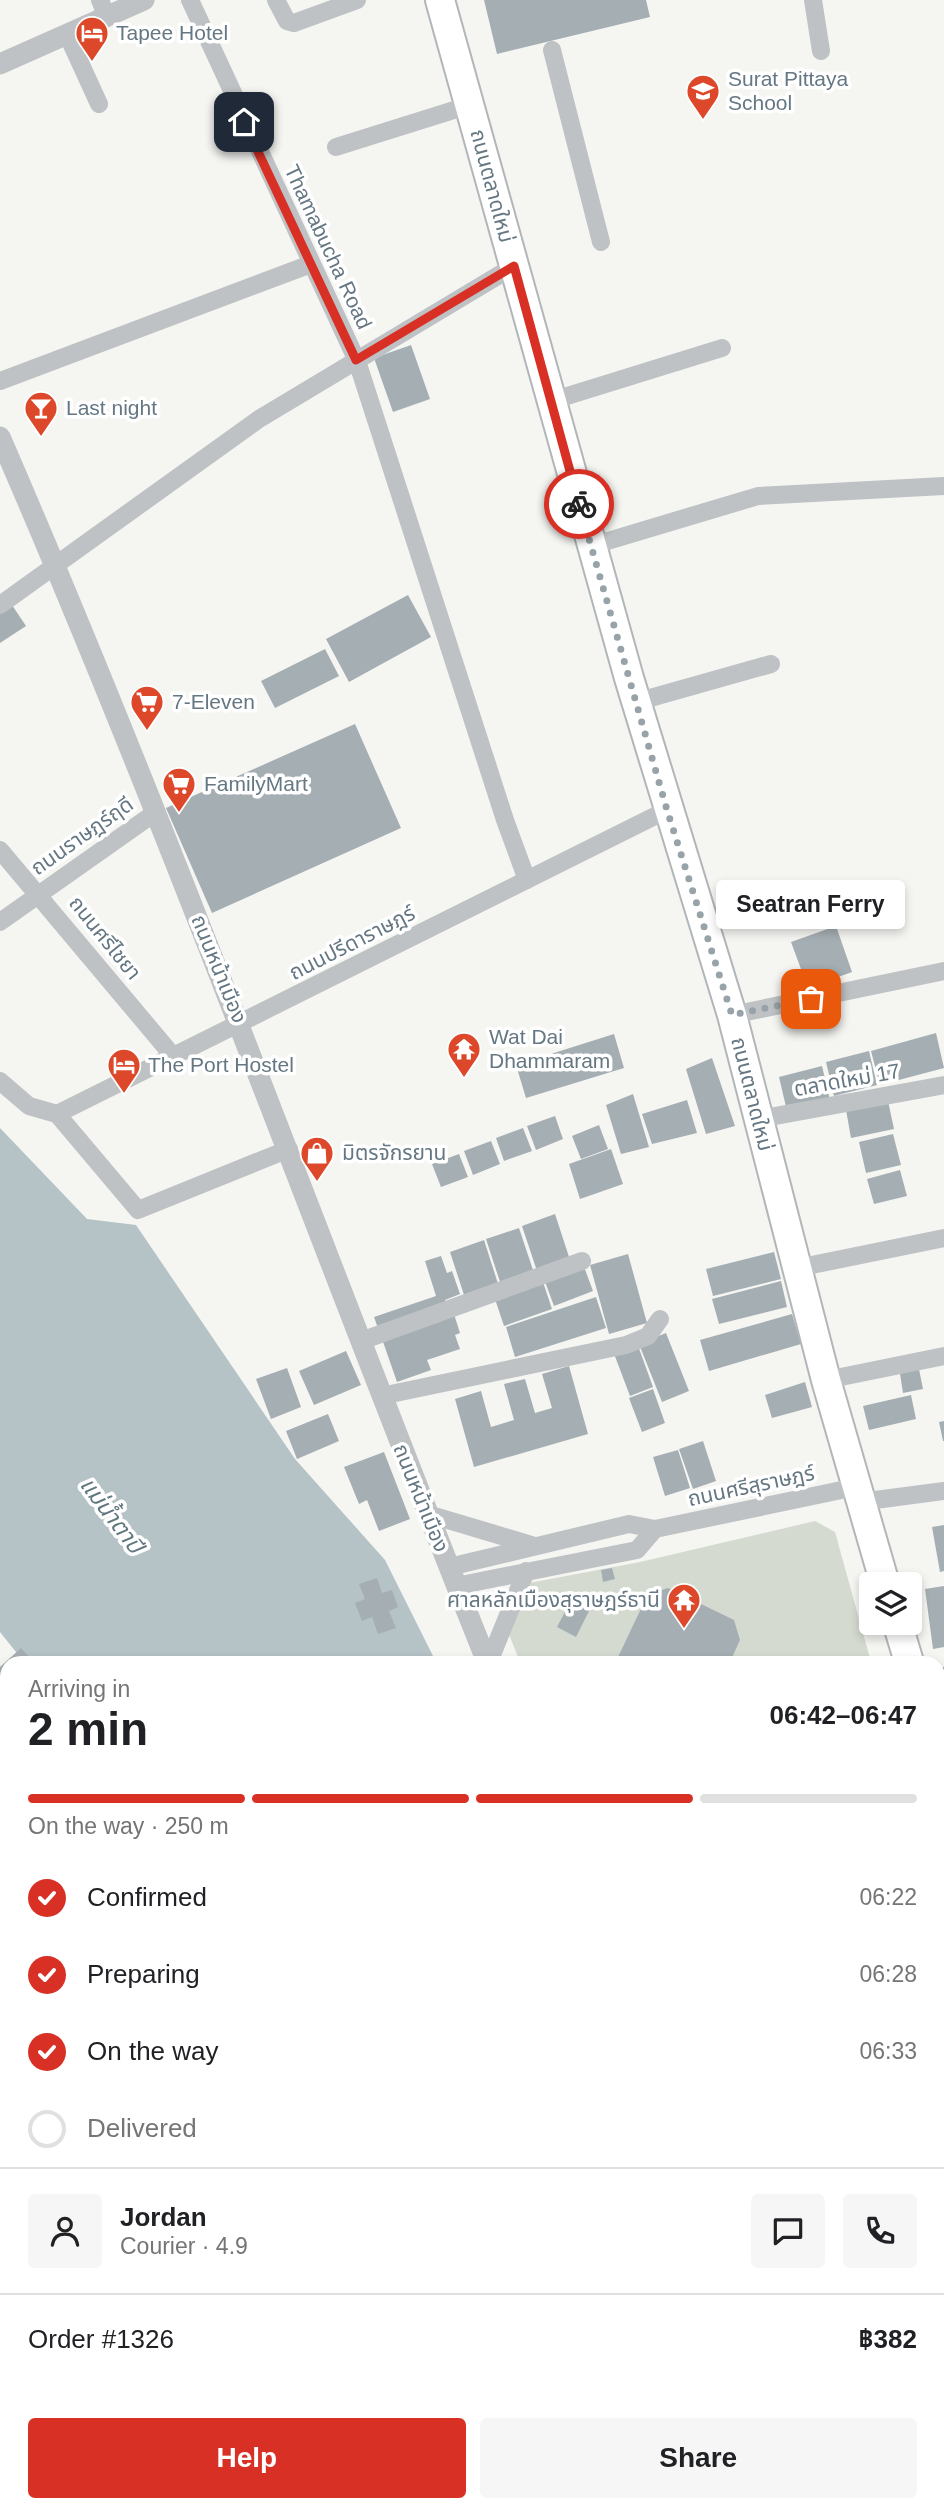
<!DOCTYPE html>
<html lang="en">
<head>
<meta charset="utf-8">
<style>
  body { margin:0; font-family:Arial,"Noto Sans Thai",sans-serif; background:#f6f6f6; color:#202124; height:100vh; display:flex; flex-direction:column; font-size:26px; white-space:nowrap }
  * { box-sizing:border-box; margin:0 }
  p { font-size:23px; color:#757577 }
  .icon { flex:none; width:38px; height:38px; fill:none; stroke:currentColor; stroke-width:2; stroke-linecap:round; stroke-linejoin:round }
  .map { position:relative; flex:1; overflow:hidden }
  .side { position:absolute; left:0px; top:1656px; width:945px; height:856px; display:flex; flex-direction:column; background:#fff; border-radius:21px 21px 0 0; box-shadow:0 4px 10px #0003 }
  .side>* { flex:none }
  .fabs { position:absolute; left:859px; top:1572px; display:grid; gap:14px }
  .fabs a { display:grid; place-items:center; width:63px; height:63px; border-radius:7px; background:#fff; box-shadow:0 4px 10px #0003; font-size:35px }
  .pin { position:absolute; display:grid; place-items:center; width:60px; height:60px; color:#fff; margin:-30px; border-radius:14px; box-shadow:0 4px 10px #0006 }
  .courier { position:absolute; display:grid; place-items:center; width:70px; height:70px; margin:-35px; border:5px solid #d93025; border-radius:50%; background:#fff; color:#222; box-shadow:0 2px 9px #0007 }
  .bubble { position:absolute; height:49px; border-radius:7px; background:#fff; box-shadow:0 4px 10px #0003; font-size:23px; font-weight:700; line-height:49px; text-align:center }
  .head em { font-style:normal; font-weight:700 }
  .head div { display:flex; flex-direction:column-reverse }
  .head { display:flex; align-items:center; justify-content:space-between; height:119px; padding:0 28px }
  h1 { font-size:46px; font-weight:700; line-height:52px }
  .bar { display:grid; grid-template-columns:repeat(4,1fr); gap:10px 7px; align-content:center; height:84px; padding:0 28px }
  .bar i { height:9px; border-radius:5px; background:#e0e0e0 }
  .bar .selected { background:#d93025 }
  .bar p { grid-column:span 4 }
  .line { display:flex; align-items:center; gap:18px; padding:0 28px; border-top:2px solid #e0e0e0 }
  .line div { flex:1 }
  .round { display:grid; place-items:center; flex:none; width:74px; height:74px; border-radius:7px; background:#f6f6f6 }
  ol { padding:0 28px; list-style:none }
  li { display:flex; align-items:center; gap:21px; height:77px }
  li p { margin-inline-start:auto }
  li .icon { padding:7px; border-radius:50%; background:#d93025; color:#fff; stroke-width:4 }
  li:last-child { color:#757577 }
  li i { width:38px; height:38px; border:4px solid #e0e0e0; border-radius:50% }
  .action { display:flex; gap:14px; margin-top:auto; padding:14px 28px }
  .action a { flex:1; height:80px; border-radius:7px; background:#d93025; color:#fff; font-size:28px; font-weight:700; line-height:80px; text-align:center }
  .action a+a { background:#f6f6f6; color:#202124 }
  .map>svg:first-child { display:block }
  .green { fill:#d5dad1 }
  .water { fill:#b5c2c6 }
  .building { fill:#a5aeb3 }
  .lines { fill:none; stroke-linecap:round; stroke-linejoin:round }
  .secondary-casing { stroke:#b0b6ba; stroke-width:28 }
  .primary-casing { stroke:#b1b6b9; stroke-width:32 }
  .minor { stroke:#bec2c5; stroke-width:18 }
  .tertiary { stroke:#bec2c5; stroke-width:21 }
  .secondary { stroke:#fff; stroke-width:24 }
  .primary { stroke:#fff; stroke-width:28 }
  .done { stroke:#97a3a9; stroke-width:7; stroke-dasharray:0 12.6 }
  .route { stroke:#d93025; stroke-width:9 }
  .labels { text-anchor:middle; stroke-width:7; stroke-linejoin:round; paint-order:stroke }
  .poi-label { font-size:21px; fill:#657782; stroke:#fff; text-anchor:start }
  .street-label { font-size:21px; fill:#657782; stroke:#fff }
  .water-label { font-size:23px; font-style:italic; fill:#61787f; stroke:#fff }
</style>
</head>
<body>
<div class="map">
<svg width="944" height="2511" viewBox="0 0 944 2511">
  <rect width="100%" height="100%" fill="#f5f5f2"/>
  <path class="green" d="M815,1521L835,1532L871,1662H520L508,1632L529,1583L640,1562Z"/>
  <path class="water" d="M0,1128L87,1219L136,1225L295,1459L385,1560L436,1662H24L0,1632Z
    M8,2504H819L822,2511H4Z"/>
  <path class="building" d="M484,0H646L650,17L497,54Z
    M411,345L430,399L393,412L374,358Z
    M408,595L431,637L349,682L326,639Z
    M10,602L26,626L0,643V609Z
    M325,649L339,676L275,708L261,681Z
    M355,724L401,828L212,913L166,808Z
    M836,926L852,972L808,988L791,942Z
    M936,1033L944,1068L880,1085L871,1051Z
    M614,1034L624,1068L526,1098L516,1065Z
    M869,1051L877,1085L834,1096L826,1062Z
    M712,1058L735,1126L706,1134L686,1069Z
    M822,1066L830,1100L787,1111L779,1077Z
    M633,1094L649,1147L621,1154L606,1105Z
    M687,1100L697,1133L652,1144L642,1114Z
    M888,1101L894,1129L851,1138L846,1110Z
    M555,1116L563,1139L536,1150L527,1126Z
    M599,1125L608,1149L581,1159L572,1136Z
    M523,1128L532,1151L504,1161L496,1138Z
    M893,1134L901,1165L866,1173L859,1142Z
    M491,1141L500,1164L473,1175L464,1151Z
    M611,1149L623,1184L580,1199L569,1164Z
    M459,1154L468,1177L441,1187L432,1164Z
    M900,1170L907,1196L874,1204L867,1179Z
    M555,1214L571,1263L538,1274L522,1226Z
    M519,1228L535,1276L502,1288L486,1239Z
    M484,1240L500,1290L466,1301L450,1252Z
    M774,1252L781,1279L713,1296L706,1269Z
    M628,1254L647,1323L609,1334L590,1265Z
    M441,1256L447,1273L452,1271L460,1294L445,1300L448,1308L379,1331L374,1317L436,1296L425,1261Z
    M583,1264L593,1291L554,1306L544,1279Z
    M542,1279L552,1309L504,1326L494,1296Z
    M781,1281L787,1307L719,1324L712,1299Z
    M596,1297L606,1328L515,1357L506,1327Z
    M453,1311L460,1333L455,1335L460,1349L427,1360L431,1370L397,1382L381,1336Z
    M792,1314L801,1344L709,1371L700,1340Z
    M666,1333L689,1391L662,1402L639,1344Z
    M637,1343L653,1387L630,1396L613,1351Z
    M346,1351L361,1385L314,1405L299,1371Z
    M918,1364L923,1389L903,1393L899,1367Z
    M569,1366L588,1434L474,1467L455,1399L481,1391L491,1427L514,1420L504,1384L525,1379L535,1413L552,1408L542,1374Z
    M287,1368L301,1407L271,1419L256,1379Z
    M805,1382L812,1407L772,1418L765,1395Z
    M653,1389L665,1423L642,1432L629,1398Z
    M911,1395L916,1419L869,1430L863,1406Z
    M328,1414L339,1441L297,1459L286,1431Z
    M944,1421V1441H943L939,1422Z
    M703,1441L716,1481L693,1489L679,1449Z
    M678,1450L690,1488L665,1496L653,1457Z
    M384,1452L410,1519L379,1531L367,1500L359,1504L344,1467Z
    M944,1525V1571L940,1572L932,1527Z
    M612,1568L615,1579L603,1582L601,1570Z
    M377,1578L382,1593L392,1590L398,1607L389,1611L396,1628L378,1634L372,1617L362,1621L355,1603L365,1599L359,1584Z
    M944,1586V1647L933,1649L925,1589Z
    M668,1588L734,1620L740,1640L730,1662H620L618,1657L648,1594Z
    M576,1591L594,1601L576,1637L557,1627Z
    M21,1648L34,1662H7V1705L0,1698V1667Z
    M944,1667V1689H943L938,1668Z
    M0,1717L7,1725V1747L0,1753Z
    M7,1807V1837L0,1841V1821L5,1818L1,1810Z
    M939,1883L944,1902V1989L938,1990Z
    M0,1980L7,1981V2001L0,2000Z
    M0,2007L7,2008V2024L0,2023Z
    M0,2223L7,2225L6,2241L0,2239Z
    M944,2332V2443H943L938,2424V2334Z"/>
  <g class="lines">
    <defs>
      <path id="secondary" d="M0,1933L7,1932"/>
      <path id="primary" d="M440,0L629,678L732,1015L826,1380L885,1584
        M897,1622L909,1662
        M938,1759L944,1779"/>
    </defs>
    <use href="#secondary" class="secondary-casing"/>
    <use href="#primary" class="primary-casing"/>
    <path class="minor" d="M100,0L107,17
      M190,0L357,361L505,820L527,880
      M276,0L287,21L294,23L357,0
      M813,0L821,51
      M67,34L99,104
      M552,50L601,242
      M336,147L470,105
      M0,381L311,264
      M551,401L722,348
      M591,546L758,496L944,486
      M0,605L259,419L514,266
      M636,702L771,664
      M0,850L173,1056
      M0,922L156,812
      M732,1015L944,971
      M0,1081L29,1106L57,1114
      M57,1114L667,810
      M57,1114L138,1210L289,1149
      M759,1119L944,1085
      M797,1268L944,1238
      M361,1341L582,1261
      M826,1380L944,1356
      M381,1396L626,1345L648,1336L660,1319
      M860,1502L944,1491
      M428,1514L535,1546
      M449,1567L629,1524L655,1529L856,1487
      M456,1586L637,1550L655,1529
      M489,1662L526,1571
      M938,2179L944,2177
      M0,2404L7,2409
      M99,2504L106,2511
      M910,2511L933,2504"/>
    <path class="tertiary" d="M0,64L144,0
      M0,437C175,840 323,1254 487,1662
      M861,2504L864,2511"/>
    <use href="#secondary" class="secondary"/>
    <use href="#primary" class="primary"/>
  </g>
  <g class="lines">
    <path class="done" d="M579,504L667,810L732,1015L811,999"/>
    <path class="route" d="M244,122L356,360L514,266L579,504"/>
  </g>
  <defs>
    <symbol id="hotel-pin" viewBox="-11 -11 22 30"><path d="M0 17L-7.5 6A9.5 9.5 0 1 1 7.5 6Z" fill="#dd482a" stroke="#fff"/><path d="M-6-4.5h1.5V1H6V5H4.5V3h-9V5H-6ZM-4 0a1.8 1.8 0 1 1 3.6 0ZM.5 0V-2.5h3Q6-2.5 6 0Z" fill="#fff"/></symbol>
    <symbol id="school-pin" viewBox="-11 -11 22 30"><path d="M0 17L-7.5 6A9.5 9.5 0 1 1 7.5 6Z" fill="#dd482a" stroke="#fff"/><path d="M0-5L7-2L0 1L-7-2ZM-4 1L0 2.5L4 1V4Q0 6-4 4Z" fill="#fff"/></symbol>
    <symbol id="bar-pin" viewBox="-11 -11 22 30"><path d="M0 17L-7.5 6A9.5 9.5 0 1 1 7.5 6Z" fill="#dd482a" stroke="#fff"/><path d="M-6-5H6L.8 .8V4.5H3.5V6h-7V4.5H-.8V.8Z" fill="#fff"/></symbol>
    <symbol id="supermarket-pin" viewBox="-11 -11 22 30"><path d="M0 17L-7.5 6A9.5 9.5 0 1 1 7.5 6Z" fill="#dd482a" stroke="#fff"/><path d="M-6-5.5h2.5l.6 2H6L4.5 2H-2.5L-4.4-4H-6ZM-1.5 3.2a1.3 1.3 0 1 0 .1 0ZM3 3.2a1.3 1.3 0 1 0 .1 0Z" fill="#fff"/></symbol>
    <symbol id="temple-pin" viewBox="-11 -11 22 30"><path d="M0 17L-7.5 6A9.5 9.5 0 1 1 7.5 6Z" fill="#dd482a" stroke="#fff"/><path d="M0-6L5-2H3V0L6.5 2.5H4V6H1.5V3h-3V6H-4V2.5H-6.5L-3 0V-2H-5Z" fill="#fff"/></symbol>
    <symbol id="shop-pin" viewBox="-11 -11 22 30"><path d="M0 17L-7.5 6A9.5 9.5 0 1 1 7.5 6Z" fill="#dd482a" stroke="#fff"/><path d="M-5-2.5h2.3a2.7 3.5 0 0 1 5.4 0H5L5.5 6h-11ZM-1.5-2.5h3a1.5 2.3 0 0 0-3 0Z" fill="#fff"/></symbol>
  </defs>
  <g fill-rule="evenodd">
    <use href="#hotel-pin" x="73" y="14" width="38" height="52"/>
    <use href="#school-pin" x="684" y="72" width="38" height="52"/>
    <use href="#bar-pin" x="22" y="389" width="38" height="52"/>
    <use href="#supermarket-pin" x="128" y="683" width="38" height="52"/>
    <use href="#supermarket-pin" x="160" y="765" width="38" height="52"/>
    <use href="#temple-pin" x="445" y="1030" width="38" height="52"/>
    <use href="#hotel-pin" x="105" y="1046" width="38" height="52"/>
    <use href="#shop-pin" x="298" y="1134" width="38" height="52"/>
    <use href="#temple-pin" x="665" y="1581" width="38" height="52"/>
  </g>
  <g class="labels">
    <g class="poi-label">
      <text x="116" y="40">Tapee Hotel</text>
      <text x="728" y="86">Surat Pittaya<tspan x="728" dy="24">School</tspan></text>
      <text x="66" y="415">Last night</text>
      <text x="172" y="709">7-Eleven</text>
      <text x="204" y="791">FamilyMart</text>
      <text x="489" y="1044">Wat Dai<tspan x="489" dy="24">Dhammaram</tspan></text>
      <text x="148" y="1072">The Port Hostel</text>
      <text x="342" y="1160">มิตรจักรยาน</text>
      <text x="660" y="1607" text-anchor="end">ศาลหลักเมืองสุราษฎร์ธานี</text>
    </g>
    <g class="street-label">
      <text transform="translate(492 186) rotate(75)" y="7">ถนนตลาดใหม่</text>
      <text transform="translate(328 247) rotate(65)" y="7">Thamabucha Road</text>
      <text transform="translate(82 836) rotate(-35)" y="7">ถนนราษฎร์ฤดี</text>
      <text transform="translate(105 938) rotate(51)" y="7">ถนนศรีไชยา</text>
      <text transform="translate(352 943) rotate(-27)" y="7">ถนนปรีดาราษฎร์</text>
      <text transform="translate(219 969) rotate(68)" y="7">ถนนหน้าเมือง</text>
      <text transform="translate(847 1080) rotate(-10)" y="7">ตลาดใหม่ 17</text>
      <text transform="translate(752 1094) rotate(76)" y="7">ถนนตลาดใหม่</text>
      <text transform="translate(751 1486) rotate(-12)" y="7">ถนนศรีสุราษฎร์</text>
      <text transform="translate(421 1498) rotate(68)" y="7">ถนนหน้าเมือง</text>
    </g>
    <g class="water-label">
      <text transform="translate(112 1515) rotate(53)" y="8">แม่น้ำตาปี</text>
    </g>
  </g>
</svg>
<div class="fabs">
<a><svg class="icon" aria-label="layers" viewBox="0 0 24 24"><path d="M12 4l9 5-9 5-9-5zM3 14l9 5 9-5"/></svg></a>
</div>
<div class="pin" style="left:811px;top:999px;background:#ea580c"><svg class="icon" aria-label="bag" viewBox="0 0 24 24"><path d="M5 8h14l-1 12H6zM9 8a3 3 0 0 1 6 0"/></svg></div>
<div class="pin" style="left:244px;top:122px;background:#1f2937"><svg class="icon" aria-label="home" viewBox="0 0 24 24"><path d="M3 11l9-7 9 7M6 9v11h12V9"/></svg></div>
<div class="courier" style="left:579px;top:504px"><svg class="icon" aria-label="bike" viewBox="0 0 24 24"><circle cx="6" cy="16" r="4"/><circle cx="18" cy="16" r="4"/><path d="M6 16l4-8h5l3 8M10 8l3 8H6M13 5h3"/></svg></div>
<div class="bubble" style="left:716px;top:880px;width:189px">Seatran Ferry</div>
<section class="side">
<div class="head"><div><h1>2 min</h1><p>Arriving in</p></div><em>06:42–06:47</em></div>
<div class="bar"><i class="selected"></i><i class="selected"></i><i class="selected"></i><i></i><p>On the way · 250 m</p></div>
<ol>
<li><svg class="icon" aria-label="check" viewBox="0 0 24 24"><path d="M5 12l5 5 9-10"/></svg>Confirmed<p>06:22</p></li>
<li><svg class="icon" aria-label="check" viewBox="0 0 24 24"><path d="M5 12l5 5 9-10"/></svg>Preparing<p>06:28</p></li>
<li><svg class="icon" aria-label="check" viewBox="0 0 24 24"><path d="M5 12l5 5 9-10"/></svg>On the way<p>06:33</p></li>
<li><i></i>Delivered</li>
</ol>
<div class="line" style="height:126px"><a class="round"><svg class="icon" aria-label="person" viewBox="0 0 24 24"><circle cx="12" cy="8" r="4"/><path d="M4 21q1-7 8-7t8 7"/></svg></a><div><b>Jordan</b><p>Courier · 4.9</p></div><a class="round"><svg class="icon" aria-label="chat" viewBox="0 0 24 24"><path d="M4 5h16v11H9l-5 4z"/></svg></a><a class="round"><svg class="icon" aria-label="phone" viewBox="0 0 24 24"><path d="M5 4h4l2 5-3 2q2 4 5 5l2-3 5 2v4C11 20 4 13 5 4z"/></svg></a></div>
<div class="line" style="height:91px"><div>Order #1326</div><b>฿382</b></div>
<div class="action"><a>Help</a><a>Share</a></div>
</section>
</div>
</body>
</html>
